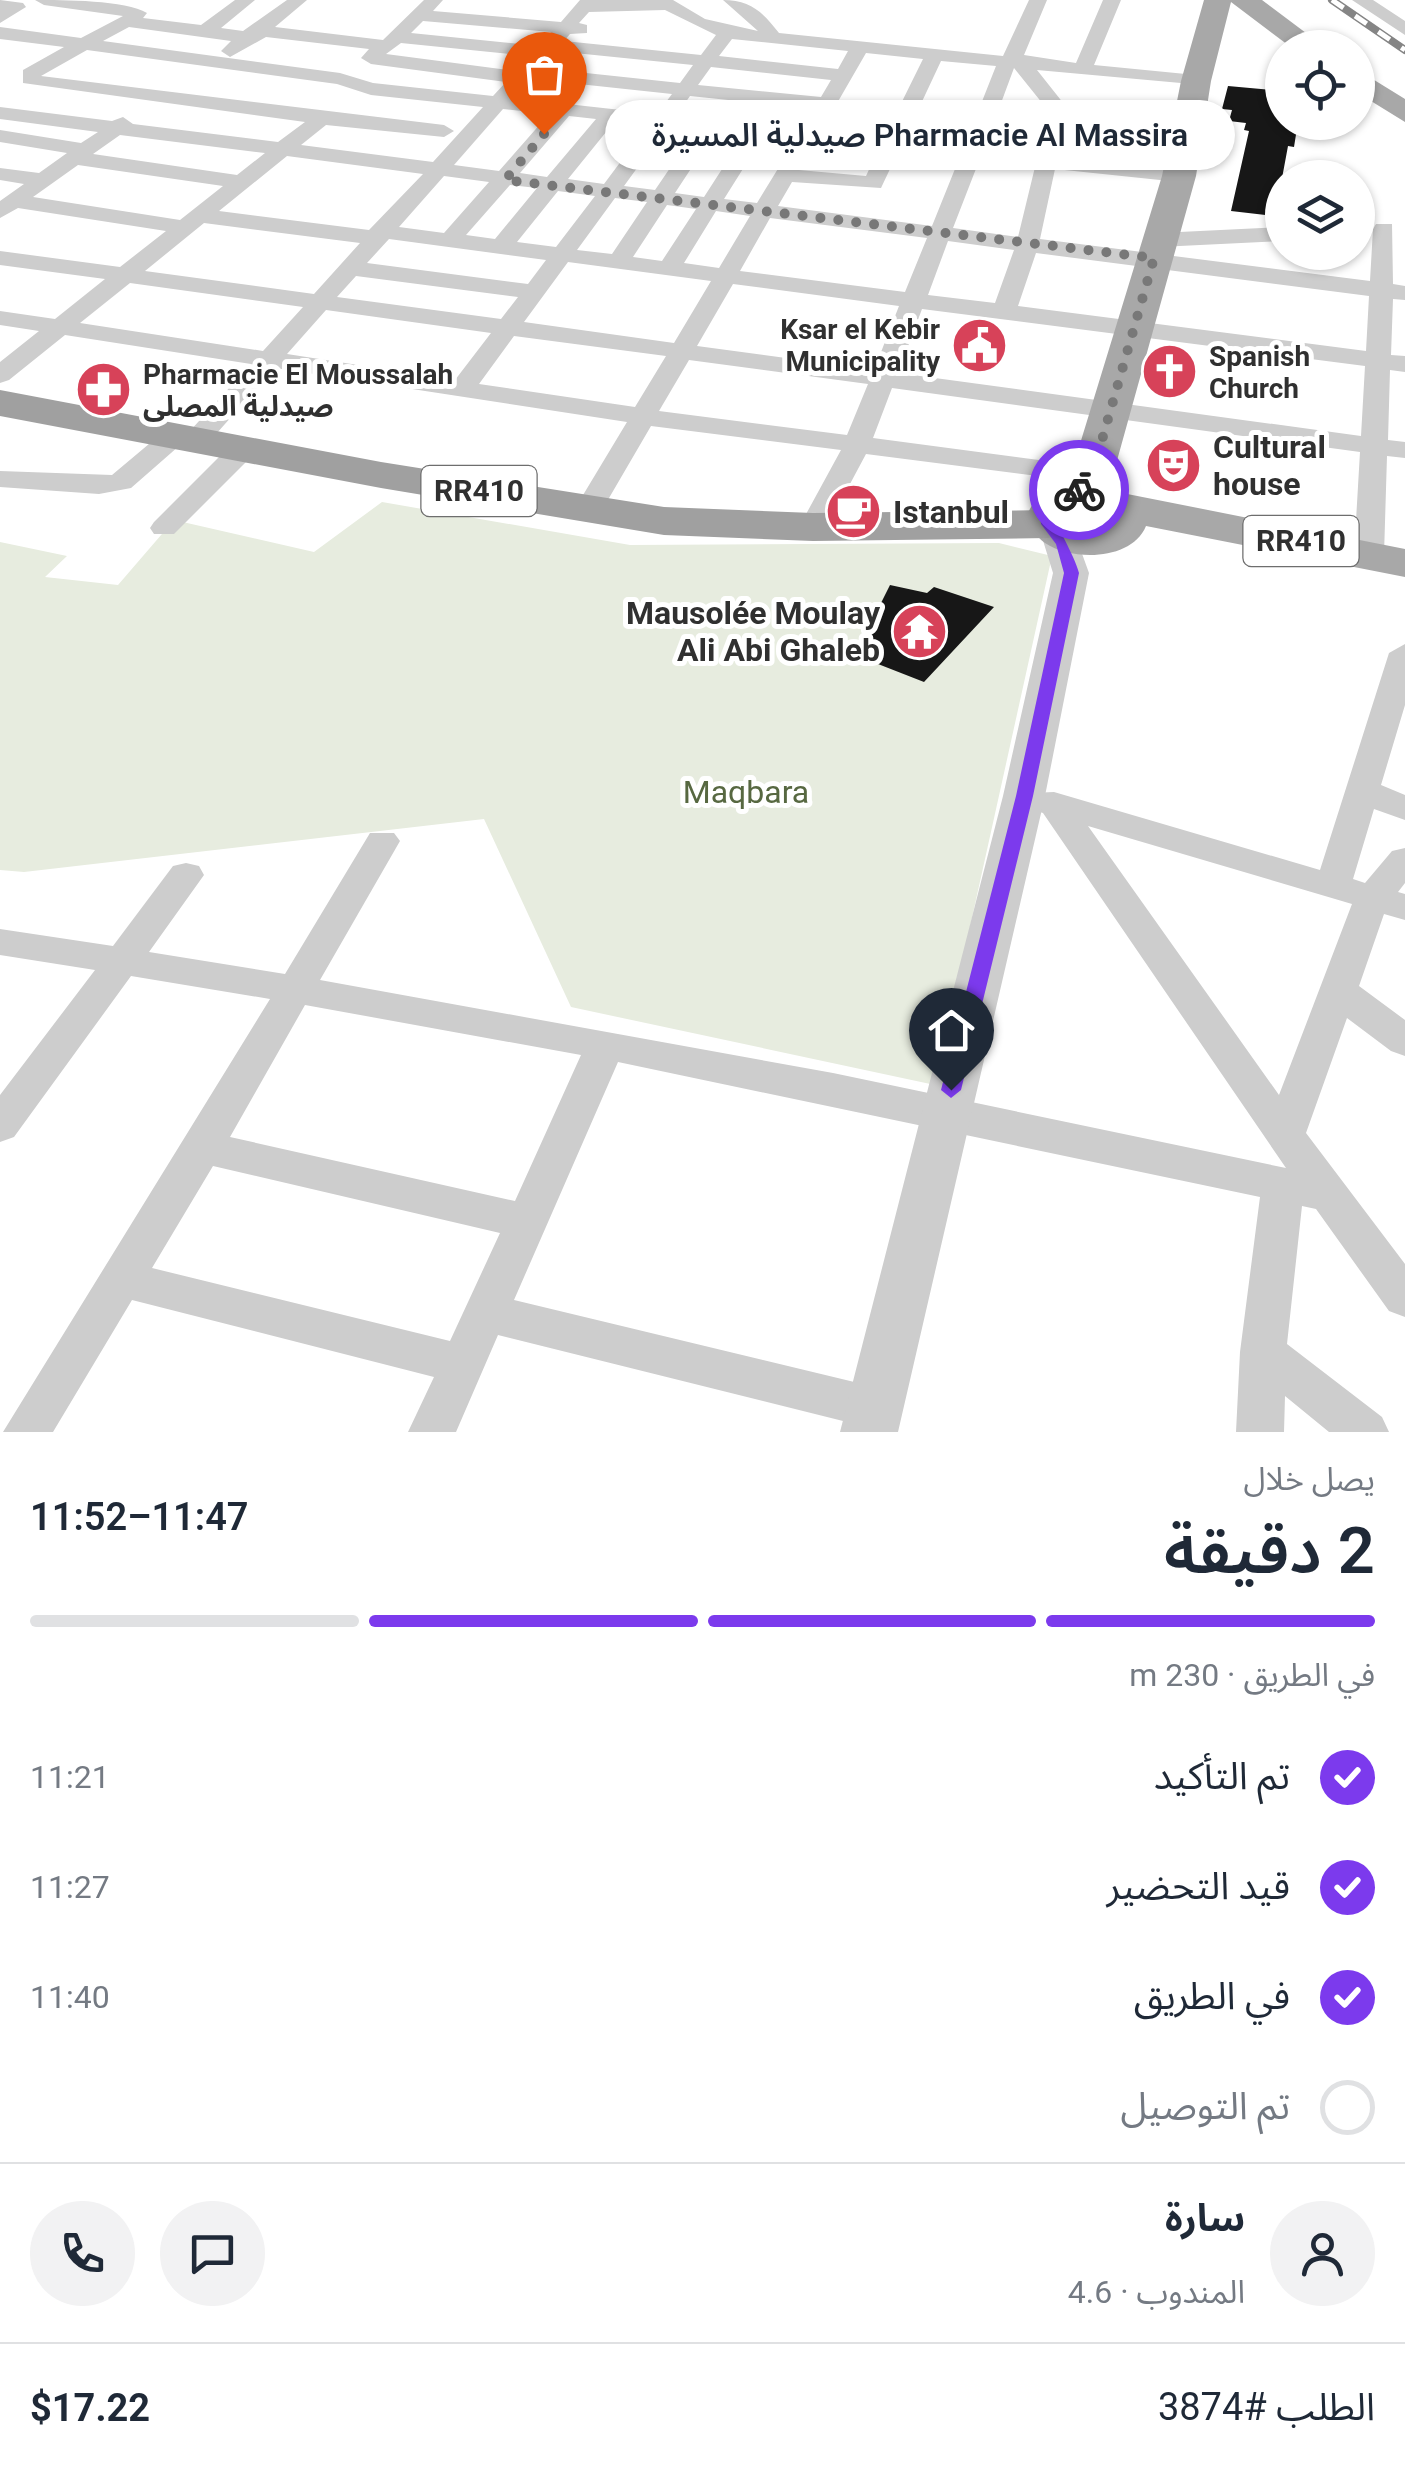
<!DOCTYPE html>
<html lang="ar">
<head>
<meta charset="utf-8">
<style>
  body { margin:0; font-family:Roboto,"Noto Sans Arabic",sans-serif; background:#f2f2f3; color:#1f2937; direction:rtl; height:100vh; display:flex; flex-direction:column; font-size:38px; white-space:nowrap }
  * { box-sizing:border-box; margin:0 }
  p { font-size:32px; color:#747a83 }
  .icon { flex:none; width:55px; height:55px; fill:none; stroke:currentColor; stroke-width:2; stroke-linecap:round; stroke-linejoin:round }
  .map { position:relative; height:1432px; overflow:hidden; direction:ltr }
  .drawer { display:flex; flex-direction:column; background:#fff; flex:1 }
  .drawer>* { flex:none }
  .tools { position:absolute; left:1265px; top:30px; display:grid; gap:20px }
  .tools a { display:grid; place-items:center; width:110px; height:110px; border-radius:50%; background:#fff; box-shadow:0 2px 8px #0004; font-size:50px }
  .pin { position:absolute; display:grid; place-items:center; width:85px; height:85px; color:#fff; margin:-102px -42px; border-radius:50% 50% 50% 0; rotate:-45deg; box-shadow:0 0 10px #0007 }
  .pin .icon { rotate:45deg }
  .courier { position:absolute; display:grid; place-items:center; width:100px; height:100px; margin:-50px; border:8px solid #7c3aed; border-radius:50%; background:#fff; color:#222; box-shadow:0 2px 12px #0007 }
  .bubble { position:absolute; height:70px; border-radius:35px; background:#fff; box-shadow:0 2px 8px #0004; font-size:32px; font-weight:600; line-height:70px; text-align:center; direction:rtl }
  .headline em { font-style:normal; font-weight:600 }
  .headline div { display:flex; flex-direction:column-reverse }
  .headline { display:flex; align-items:center; justify-content:space-between; height:170px; padding:0 30px }
  h1 { font-size:65px; font-weight:600; line-height:75px }
  .bar { display:grid; grid-template-columns:repeat(4,1fr); gap:15px 10px; align-content:center; height:120px; padding:0 30px }
  .bar i { height:12px; border-radius:8px; background:#e0e1e3 }
  .bar .active { background:#7c3aed }
  .bar p { grid-column:span 4 }
  .line { display:flex; align-items:center; gap:25px; padding:0 30px; border-top:2px solid #e0e1e3 }
  .line div { flex:1 }
  .round { display:grid; place-items:center; flex:none; width:105px; height:105px; border-radius:52px; background:#f2f2f3 }
  ol { padding:0 30px; list-style:none }
  li { display:flex; align-items:center; gap:30px; height:110px }
  li p { margin-inline-start:auto }
  li .icon { padding:10px; border-radius:50%; background:#7c3aed; color:#fff; stroke-width:4 }
  li:last-child { color:#747a83 }
  li i { width:55px; height:55px; border:5px solid #e0e1e3; border-radius:50% }
  .map>svg:first-child { display:block }
  .green { fill:#e7ecdf }
  .building { fill:#171717 }
  .lines { fill:none; stroke-linecap:round; stroke-linejoin:round }
  .minor { fill:#cdcdcd; fill-rule:evenodd }
  .tertiary { fill:#cdcdcd; fill-rule:evenodd }
  .primary { fill:#a8a8a8; fill-rule:evenodd }
  .trunk { fill:#a0a0a0; fill-rule:evenodd }
  .rail-casing { stroke:#858585; stroke-width:8 }
  .rail { stroke:#fff; stroke-width:5; stroke-dasharray:14; stroke-linecap:butt }
  .route { fill:#7c3aed }
  .done { stroke:#787878; stroke-width:10; stroke-dasharray:0 18 }
  .labels { text-anchor:middle; stroke-width:10; stroke-linejoin:round; paint-order:stroke }
  .far-poi-label { font-size:28px; font-weight:bold; fill:#303030; stroke:#fff; text-anchor:start }
  .shield { fill:#fff; stroke:#6e6e6e; stroke-width:2.5 }
  .shield-label { font-size:30px; font-weight:bold; fill:#303030 }
  .poi-label { font-size:32px; font-weight:bold; fill:#303030; stroke:#fff; text-anchor:start }
  .park-label { font-size:32px; fill:#576841; stroke:#fff }
</style>
</head>
<body>
<div class="map">
<svg width="1405" height="1432" viewBox="0 0 1405 1432">
  <rect width="100%" height="100%" fill="#fff"/>
  <path class="green" d="M382,502L630,545L999,543L1052,556L935,1085L571,1007L484,819L24,872L0,870V542L67,556L45,577L118,585L174,520L314,552Z"/>
  <path class="building" d="M1228,86L1282,91V122H1298L1294,147L1288,146L1275,216L1231,211L1249,131L1244,130L1246,123L1229,121L1232,110L1222,109Z
    M890,585L927,593L934,587L994,607L924,682L855,655Z"/>
  <g class="lines">
    <path class="minor" d="M0,0L23,3L26,7L0,23Z
      M35,0C63,0 126,0 147,13L143,18L201,25L235,0H255L221,28L243,31L287,0H307L275,27L383,40L424,0H443L433,11L561,22L580,0H673L705,19L758,31L723,0C750,0 763,12 779,33L1003,56L1029,0H1047L1024,55L1076,63L1103,0H1121L1094,65L1196,75L1203,77V85L1037,70L1083,128L1098,161L1179,170L1190,176L1179,182L1055,169L1040,239L1370,281L1373,229L1376,224H1392L1393,284L1405,286V300L1393,299L1391,355L1405,356V372L1390,370L1388,440L1405,442V458L1387,456L1384,555L1369,564L1354,555L1360,452L892,388L873,438L1092,467L1106,475L1092,483L866,454L827,527L813,536L799,527L841,450L651,426L602,510L588,518L574,510L627,422L275,368L208,443L199,445L187,439L131,488L99,494L0,487V471L112,475L168,428L177,426L189,432L251,364L65,335L9,380L0,383V362L39,331L0,325V311L55,319L105,279L0,265V251L120,267L166,231L18,208L0,218V201L24,184L0,180V168L39,173L67,153L0,142V130L81,143L98,132L0,119V107L112,121L123,117L133,124L278,142L305,122L23,83V70L64,47L0,39V27L81,38L123,16L44,5ZM665,10L716,35L701,55L564,41L570,34L587,33V25L579,23L589,12ZM423,21L551,32L539,46L411,33ZM129,27L231,41L221,51L230,57L266,37L369,49L361,58L371,64L506,82L493,96L373,83L340,73L103,41ZM732,39L848,51L838,69L719,56ZM401,43L529,56L516,71L386,54ZM87,50L337,84L371,95L483,107L433,162L301,145L326,125L444,137L454,131L444,125L41,76ZM555,51L693,65L680,83L539,68ZM866,53L923,59L884,138L821,131ZM941,61L996,66L964,147L904,140ZM711,67L831,80L821,97L698,85ZM1014,68L1063,129L1076,159L984,149ZM532,79L672,94L657,114L513,98ZM690,96L814,109L801,129L676,116ZM503,109L549,114L499,171L454,165ZM569,116L596,119L547,177L520,173ZM615,121L648,125L604,184L568,179ZM667,127L696,130L655,190L624,186ZM715,132L744,135L704,197L675,193ZM120,135L265,153L237,175L93,154ZM763,137L795,141L757,203L724,199ZM814,143L878,150L866,176L799,170ZM898,152L959,159L932,226L778,206L792,182L881,188ZM287,156L423,174L369,230L219,211ZM979,161L1035,167L1018,237L953,228ZM78,165L223,186L180,220L33,197ZM444,176L489,182L444,233L399,227ZM510,185L537,188L495,239L466,235ZM558,191L595,196L556,247L517,242ZM615,198L647,202L612,254L577,250ZM667,205L696,209L662,261L633,257ZM716,211L750,216L719,268L684,263ZM770,218L927,238L905,292L740,271ZM204,223L360,243L314,294L145,271ZM389,239L546,260L528,284L367,263ZM948,241L1014,250L995,303L928,295ZM1036,253L1369,296L1366,351L1018,306ZM568,262L711,281L674,343L524,322ZM356,276L518,297L501,319L337,297ZM130,283L303,307L263,351L80,323ZM733,284L899,306L874,370L697,346ZM922,309L1365,366L1361,436L898,373ZM326,310L491,333L455,380L287,354ZM514,336L666,356L635,407L479,384ZM689,360L868,384L847,435L659,411Z
      M1352,0H1373L1405,21V35Z
      M1282,227V241L1159,247L1148,240L1159,233Z
      M245,439L255,441L259,447L255,453L174,534H154L150,528L154,522L235,441Z
      M1405,644V705L1381,785L1405,795V820L1374,809L1353,879L1365,883L1392,851L1405,848V883L1398,892L1405,894V920L1384,914L1359,986L1405,1020V1056L1391,1051L1347,1018L1306,1133L1405,1264V1317L1389,1311L1316,1209L1302,1206L1287,1344L1382,1417L1389,1432H1329L1285,1396L1284,1432H1236L1240,1352L1260,1197L618,1062L514,1300L875,1387L891,1393L898,1408L891,1423L875,1429L498,1335L456,1432H408L434,1377L132,1300L53,1432H3L270,999L131,976L14,1137L0,1142V1095L95,970L0,955V929L113,946L173,866L186,863L199,866L204,875L149,952L285,974L370,833H394L400,841L320,980L833,1073L1286,1168L1043,813L1031,809L1026,801L1031,793L1054,792L1320,870L1389,653ZM1088,826L1352,904L1279,1095ZM305,1005L581,1055L515,1201L230,1137ZM213,1166L500,1233L450,1341L152,1268Z"/>
    <path class="tertiary" d="M1059,523L1072,526L1089,573L1045,796L898,1432H840L1003,796L1053,573L1041,534L1046,526Z"/>
    <path class="primary" d="M1204,0H1262L1326,48H1292L1231,2L1211,81L1196,176L1113,475L1102,489L1405,549V577L1146,526C1132,560 1074,562 1045,543C1036,537 1031,527 1025,518L1036,498L1048,494L1072,470L1162,176L1181,81ZM1080,511L1096,516L1103,525C1090,532 1079,527 1069,518Z
      M1358,70L1405,99V122L1358,93Z"/>
    <path class="trunk" d="M0,390L381,462L664,507L813,513L1048,510L1064,514L1071,524L1064,534L1048,538L813,541L664,535L381,488L0,416Z"/>
    <defs>
      <path id="rail" d="M1332,0L1405,50"/>
    </defs>
    <use href="#rail" class="rail-casing"/>
    <use href="#rail" class="rail"/>
  </g>
  <path class="route" d="M1079,486L1084,493L1055,514C1056,527 1074,554 1079,573L1033,796L961,1090L951,1098L941,1090L1016,796L1064,573L1056,544L1041,524L1040,513Z"/>
  <g class="lines">
    <path class="done" d="M544,134L505,180L1154,258L1092,475L1079,490"/>
  </g>
  <defs>
    <symbol id="civic-disc" viewBox="-11 -11 22 22"><circle r="9.5" fill="#d74259" stroke="#fff"/><path d="M-.6-6.5H3V-4.5H.6V-3L4-1V1h2V6H-6V1h2V-1L-.6-3ZM-1.2 2.5V6h2.4V2.5Z" fill="#fff"/></symbol>
    <symbol id="church-disc" viewBox="-11 -11 22 22"><circle r="9.5" fill="#d74259" stroke="#fff"/><path d="M-1.2-6h2.4v3.5h3.3v2.4h-3.3V6h-2.4V-.1h-3.3v-2.4h3.3Z" fill="#fff"/></symbol>
    <symbol id="pharmacy-disc" viewBox="-11 -11 22 22"><circle r="9.5" fill="#d74259" stroke="#fff"/><path d="M-2-6h4v4h4v4h-4v4h-4v-4h-4v-4h4Z" fill="#fff"/></symbol>
    <symbol id="theatre-disc" viewBox="-11 -11 22 22"><circle r="9.5" fill="#d74259" stroke="#fff"/><path d="M-5-5.5Q0-4 5-5.5V0Q5 5 0 6Q-5 5-5 0ZM-3.3-2.5H-1v1.5H-3.3ZM1-2.5H3.3v1.5H1ZM-2.8 1Q0 5.5 2.8 1Z" fill="#fff"/></symbol>
    <symbol id="cafe-disc" viewBox="-11 -11 22 22"><circle r="9.5" fill="#d74259" stroke="#fff"/><path d="M-5.5-4.5H6V0H3Q3 3.5 0 3.5H-2.5Q-5.5 3.5-5.5 0ZM3-3.2v2h1.7v-2ZM-6 4.5H4V6H-6Z" fill="#fff"/></symbol>
    <symbol id="temple-disc" viewBox="-11 -11 22 22"><circle r="9.5" fill="#d74259" stroke="#fff"/><path d="M0-6L5-2H3V0L6.5 2.5H4V6H1.5V3h-3V6H-4V2.5H-6.5L-3 0V-2H-5Z" fill="#fff"/></symbol>
  </defs>
  <g fill-rule="evenodd">
    <use href="#civic-disc" x="948" y="314" width="63" height="63"/>
    <use href="#church-disc" x="1138" y="340" width="63" height="63"/>
    <use href="#pharmacy-disc" x="72" y="358" width="63" height="63"/>
    <use href="#theatre-disc" x="1142" y="434" width="63" height="63"/>
    <use href="#cafe-disc" x="822" y="480" width="63" height="63"/>
    <use href="#temple-disc" x="888" y="600" width="63" height="63"/>
  </g>
  <g class="labels">
    <g class="far-poi-label">
      <text x="940" y="339" text-anchor="end">Ksar el Kebir<tspan x="940" dy="32">Municipality</tspan></text>
      <text x="1209" y="366">Spanish<tspan x="1209" dy="32">Church</tspan></text>
      <text x="143" y="384">Pharmacie El Moussalah<tspan x="143" dy="32">صيدلية المصلى</tspan></text>
    </g>
    <g class="shield">
      <rect x="421.5" y="466" width="115" height="50" rx="8"/>
      <rect x="1243.5" y="516" width="115" height="50" rx="8"/>
    </g>
    <g class="shield-label">
      <text x="479" y="501">RR410</text>
      <text x="1301" y="551">RR410</text>
    </g>
    <g class="poi-label">
      <text x="1213" y="458">Cultural<tspan x="1213" dy="37">house</tspan></text>
      <text x="893" y="523">Istanbul</text>
      <text x="880" y="624" text-anchor="end">Mausolée Moulay<tspan x="880" dy="37">Ali Abi Ghaleb</tspan></text>
    </g>
    <g class="park-label">
      <text x="746" y="803">Maqbara</text>
    </g>
  </g>
</svg>
<div class="tools">
<a><svg class="icon" aria-label="locate" viewBox="0 0 24 24"><circle cx="12" cy="12" r="6"/><path d="M12 2v4M12 18v4M2 12h4M18 12h4"/></svg></a>
<a><svg class="icon" aria-label="layers" viewBox="0 0 24 24"><path d="M12 4l9 5-9 5-9-5zM3 14l9 5 9-5"/></svg></a>
</div>
<div class="pin" style="left:544px;top:134px;background:#ea580c"><svg class="icon" aria-label="bag" viewBox="0 0 24 24"><path d="M5 8h14l-1 12H6zM9 8a3 3 0 0 1 6 0"/></svg></div>
<div class="pin" style="left:951px;top:1090px;background:#1f2937"><svg class="icon" aria-label="home" viewBox="0 0 24 24"><path d="M3 11l9-7 9 7M6 9v11h12V9"/></svg></div>
<div class="courier" style="left:1079px;top:490px"><svg class="icon" aria-label="bike" viewBox="0 0 24 24"><circle cx="6" cy="16" r="4"/><circle cx="18" cy="16" r="4"/><path d="M6 16l4-8h5l3 8M10 8l3 8H6M13 5h3"/></svg></div>
<div class="bubble" style="left:605px;top:100px;width:630px">Pharmacie Al Massira صيدلية المسيرة</div>
</div>
<section class="drawer">
<div class="headline"><div><h1>2 دقيقة</h1><p>يصل خلال</p></div><em>11:47–11:52</em></div>
<div class="bar"><i class="active"></i><i class="active"></i><i class="active"></i><i></i><p>في الطريق · 230 m</p></div>
<ol>
<li><svg class="icon" aria-label="check" viewBox="0 0 24 24"><path d="M5 12l5 5 9-10"/></svg>تم التأكيد<p>11:21</p></li>
<li><svg class="icon" aria-label="check" viewBox="0 0 24 24"><path d="M5 12l5 5 9-10"/></svg>قيد التحضير<p>11:27</p></li>
<li><svg class="icon" aria-label="check" viewBox="0 0 24 24"><path d="M5 12l5 5 9-10"/></svg>في الطريق<p>11:40</p></li>
<li><i></i>تم التوصيل</li>
</ol>
<div class="line" style="height:180px"><a class="round"><svg class="icon" aria-label="person" viewBox="0 0 24 24"><circle cx="12" cy="8" r="4"/><path d="M4 21q1-7 8-7t8 7"/></svg></a><div><b>سارة</b><p>المندوب · 4.6</p></div><a class="round"><svg class="icon" aria-label="chat" viewBox="0 0 24 24"><path d="M4 5h16v11H9l-5 4z"/></svg></a><a class="round"><svg class="icon" aria-label="phone" viewBox="0 0 24 24"><path d="M5 4h4l2 5-3 2q2 4 5 5l2-3 5 2v4C11 20 4 13 5 4z"/></svg></a></div>
<div class="line" style="height:130px"><div>الطلب #3874</div><b>$17.22</b></div>
</section>
</body>
</html>
